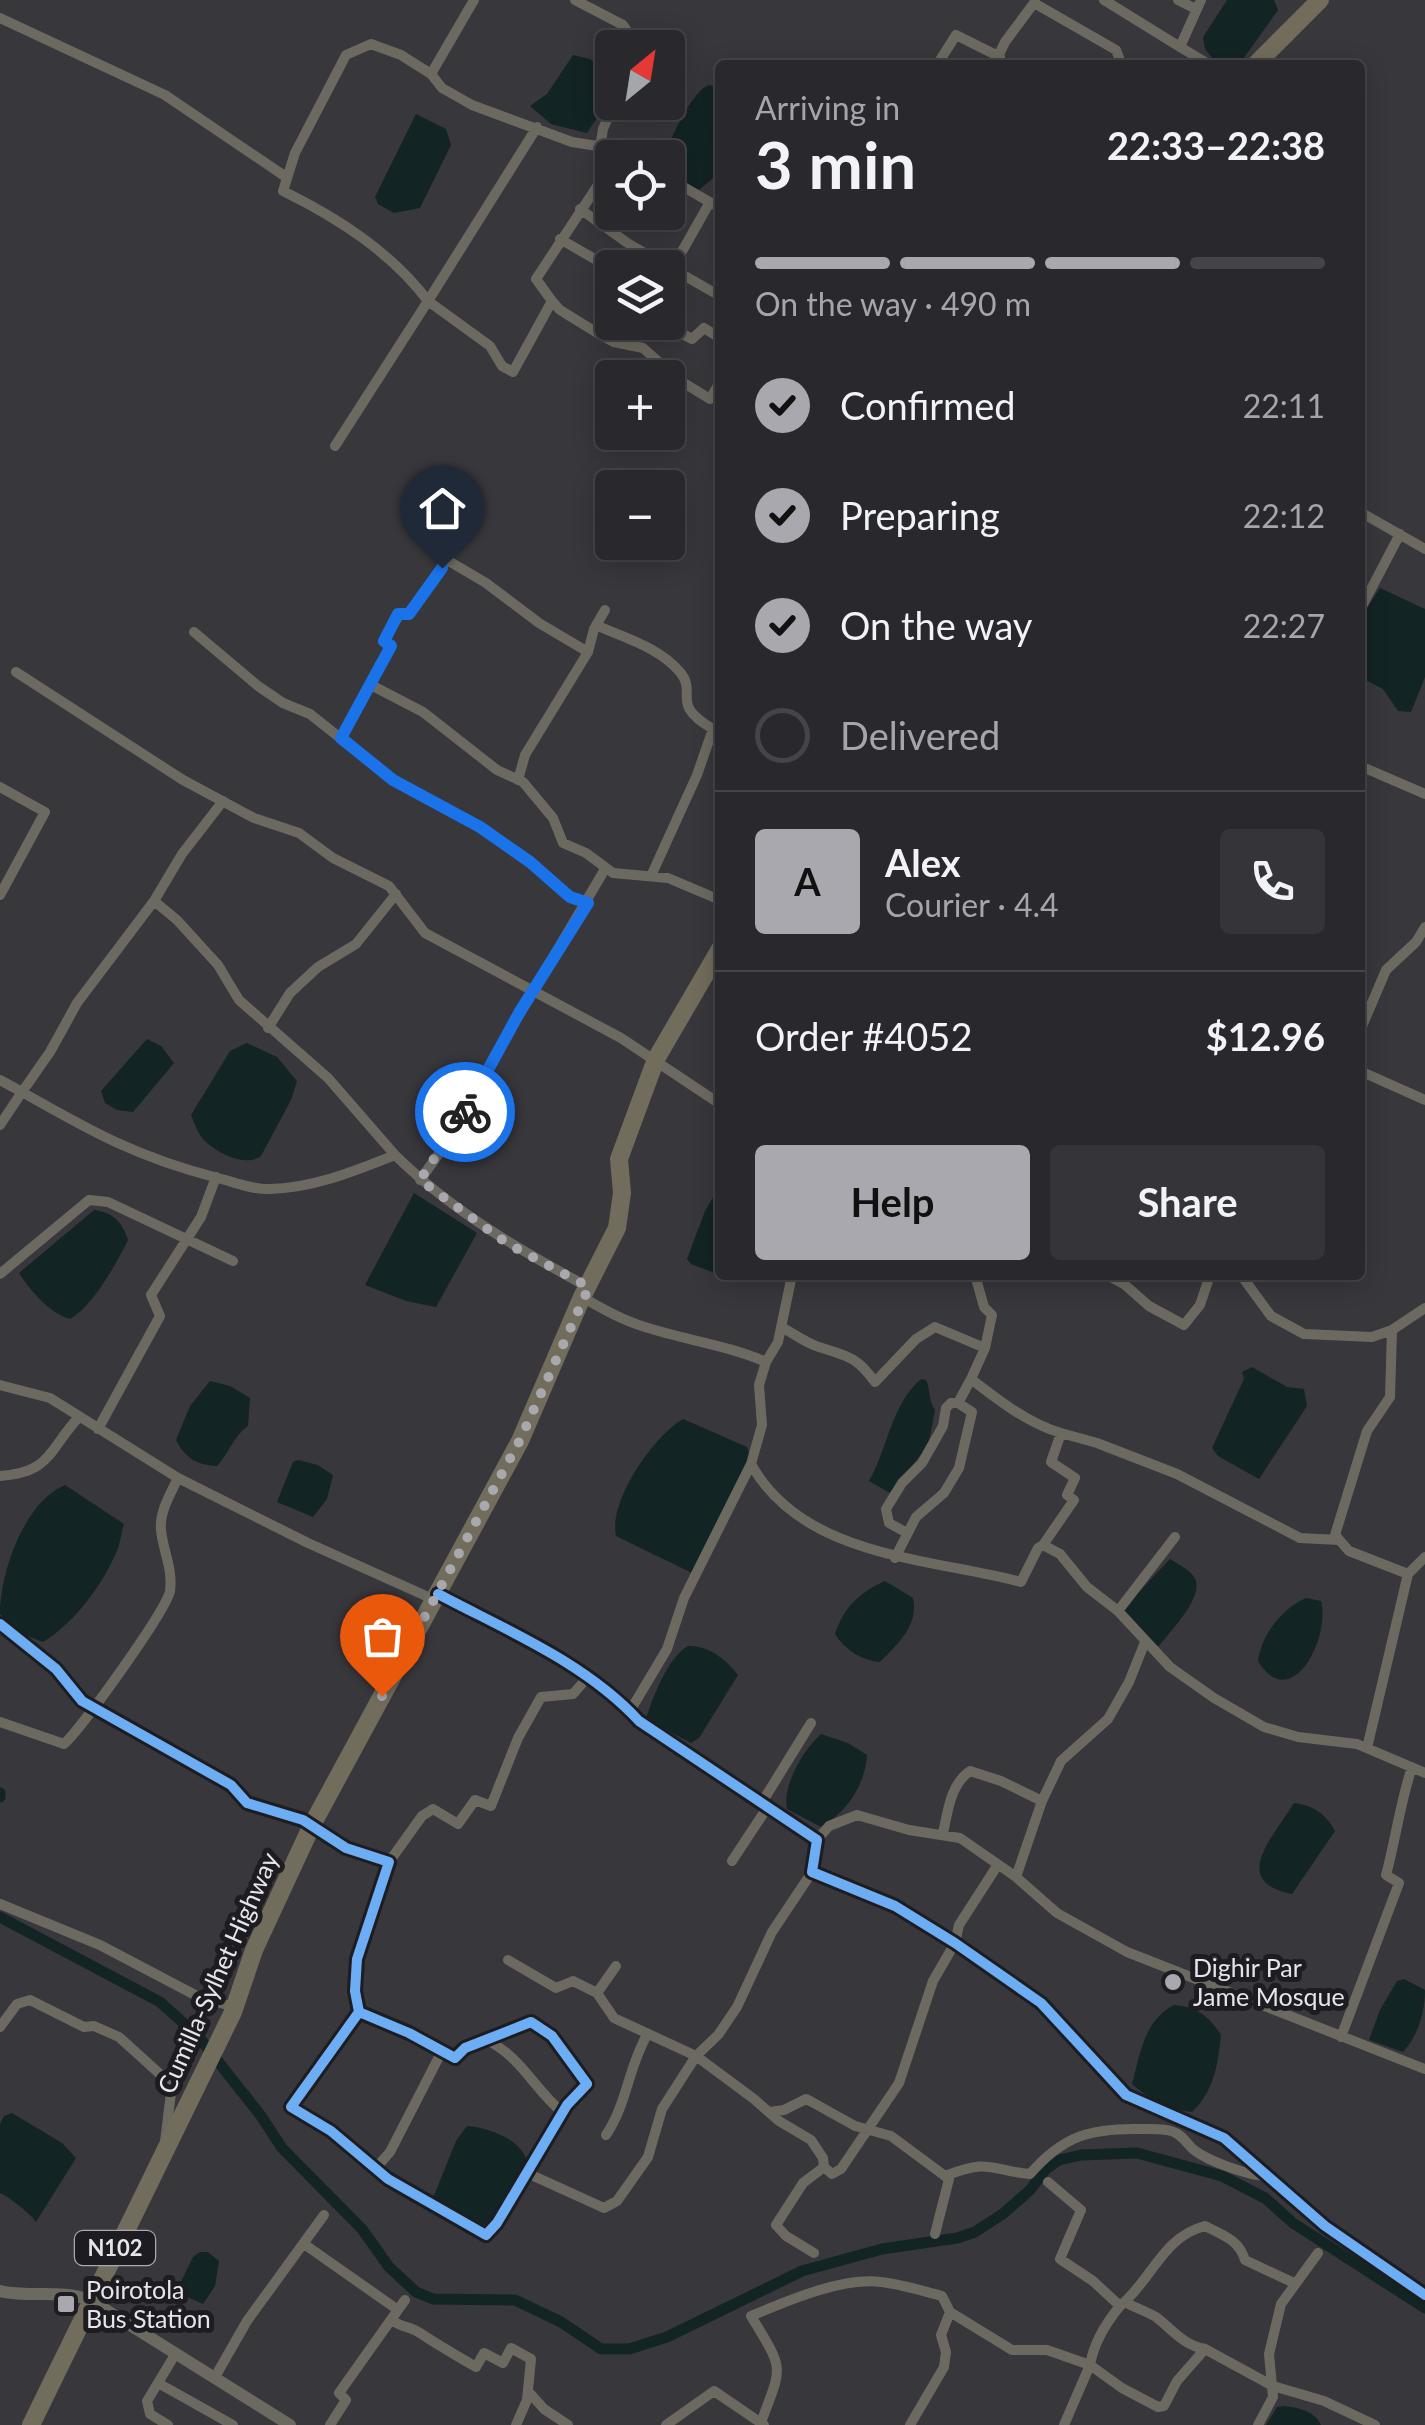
<!DOCTYPE html>
<html lang="en">
<head>
<meta charset="utf-8">
<style>
  body { margin:0; font-family:Lato,sans-serif; background:#353539; color:#f1f3f6; height:100vh; display:flex; flex-direction:column; font-size:38px; white-space:nowrap }
  * { box-sizing:border-box; margin:0 }
  p { font-size:32px; color:#a5a6aa }
  .icon { flex:none; width:55px; height:55px; fill:none; stroke:currentColor; stroke-width:2; stroke-linecap:round; stroke-linejoin:round }
  .map { position:relative; flex:1; overflow:hidden }
  .sheet { position:absolute; left:715px; top:60px; width:650px; height:1220px; display:flex; flex-direction:column; background:#29292d; border-radius:10px; box-shadow:0 5px 25px #0003,0 0 0 2px #454549 }
  .sheet>* { flex:none }
  .needle { width:65px; rotate:30deg }
  .tools { position:absolute; left:595px; top:30px; display:grid; gap:20px }
  .tools a { display:grid; place-items:center; width:90px; height:90px; border-radius:10px; background:#29292d; box-shadow:0 5px 25px #0003,0 0 0 2px #454549; font-size:50px }
  .pin { position:absolute; display:grid; place-items:center; width:85px; height:85px; color:#fff; margin:-102px -42px; border-radius:50% 50% 50% 0; rotate:-45deg; box-shadow:0 0 10px #0007 }
  .pin .icon { rotate:45deg }
  .courier { position:absolute; display:grid; place-items:center; width:100px; height:100px; margin:-50px; border:8px solid #1a73e8; border-radius:50%; background:#fff; color:#222; box-shadow:0 2px 12px #0007 }
  .overview em { font-style:normal; font-weight:700 }
  .overview div { display:flex; flex-direction:column-reverse }
  .overview { display:flex; align-items:center; justify-content:space-between; height:170px; padding:0 40px }
  h1 { font-size:65px; font-weight:700; line-height:75px }
  .bar { display:grid; grid-template-columns:repeat(4,1fr); gap:15px 10px; align-content:center; height:120px; padding:0 40px }
  .bar i { height:12px; border-radius:8px; background:#454549 }
  .bar .current { background:#a9a8ae }
  .bar p { grid-column:span 4 }
  .line { display:flex; align-items:center; gap:25px; padding:0 40px; border-top:2px solid #454549 }
  .line div { flex:1 }
  .round { display:grid; place-items:center; flex:none; width:105px; height:105px; border-radius:10px; background:#353539 }
  ol { padding:0 40px; list-style:none }
  li { display:flex; align-items:center; gap:30px; height:110px }
  li p { margin-inline-start:auto }
  li .icon { padding:10px; border-radius:50%; background:#a9a8ae; color:#111; stroke-width:4 }
  li:last-child { color:#a5a6aa }
  li i { width:55px; height:55px; border:5px solid #454549; border-radius:50% }
  .primary-button { display:flex; gap:20px; margin-top:auto; padding:20px 40px }
  .primary-button a { flex:1; height:115px; border-radius:10px; background:#a9a8ae; color:#111; font-size:40px; font-weight:700; line-height:115px; text-align:center }
  .primary-button a+a { background:#353539; color:#f1f3f6 }
  .map>svg:first-child { display:block }
  .water { fill:#132425 }
  .lines { fill:none; stroke-linecap:round; stroke-linejoin:round }
  .canal { stroke:#132425; stroke-width:11 }
  .minor { stroke:#6c6a60; stroke-width:10 }
  .tertiary { stroke:#6c6a60; stroke-width:12 }
  .trunk { stroke:#716c5b; stroke-width:18 }
  .cycleway-casing { stroke:#1d1c21; stroke-width:16 }
  .cycleway { stroke:#6dadf4; stroke-width:10 }
  .done { stroke:#a9a8ae; stroke-width:10; stroke-dasharray:0 18 }
  .route { stroke:#1a73e8; stroke-width:12 }
  .poi-dot { fill:#a9a8ae; stroke:#1d1c21; stroke-width:4 }
  .labels { text-anchor:middle; stroke-width:10; stroke-linejoin:round; paint-order:stroke }
  .shield { fill:#1d1c21; stroke:#aaa9af; stroke-width:2.5 }
  .shield-label { font-size:22px; font-weight:bold; fill:#e6e5ec }
  .poi-label { font-size:25px; fill:#e6e5ec; stroke:#1d1c21; text-anchor:start }
  .street-label { font-size:25px; fill:#e6e5ec; stroke:#1d1c21 }
</style>
</head>
<body>
<div class="map">
<svg width="1425" height="2425" viewBox="0 0 1425 2425">
  <rect width="100%" height="100%" fill="#37373c"/>
  <path class="water" d="M1227,0H1274L1278,10L1243,59L1234,65H1218L1205,49L1203,37Z
    M573,55L590,59L612,77C613,104 599,113 587,133L551,124L530,106L547,94Z
    M709,85L720,88V172L699,190L668,172V158H664C669,140 693,90 709,85Z
    M416,114L446,129L451,145L420,208L394,213L378,204L375,197Z
    M1380,588L1425,609V677L1411,712L1398,711L1383,689L1360,677V619Z
    M147,1039L161,1046L174,1063L133,1112L117,1110L105,1103L101,1091Z
    M247,1043L277,1057L297,1081L291,1100L261,1156C244,1168 215,1152 202,1138C197,1131 194,1122 191,1115L230,1051Z
    M720,1185V1275L691,1264L687,1259L705,1211Z
    M414,1193L477,1233L436,1307L406,1301L365,1285Z
    M94,1210C113,1212 123,1223 128,1240C117,1263 92,1307 70,1319C49,1313 30,1290 19,1273Z
    M1252,1367L1287,1387L1304,1389L1307,1406L1259,1479L1218,1456L1212,1448L1244,1379L1242,1372Z
    M921,1379L926,1380C931,1391 928,1400 935,1410L928,1446L890,1493L869,1481C888,1448 891,1405 921,1379Z
    M210,1381L230,1386L250,1398L248,1426C234,1435 229,1453 217,1466C197,1465 185,1458 176,1440L190,1406Z
    M683,1419L747,1447L750,1457L692,1573L616,1536C609,1500 653,1437 683,1419Z
    M298,1460L318,1465L333,1475L327,1499L313,1517L277,1502L293,1462Z
    M65,1485L124,1524C121,1534 120,1546 115,1555C101,1587 73,1624 43,1642L20,1633L0,1614C0,1573 24,1502 65,1485Z
    M1170,1559C1178,1564 1193,1571 1196,1581C1201,1601 1170,1631 1159,1646H1156L1134,1625L1123,1609Z
    M885,1581L913,1598C919,1625 898,1644 880,1662C861,1660 845,1650 835,1634C844,1607 859,1593 885,1581Z
    M1306,1598L1321,1601C1331,1636 1292,1716 1258,1661C1261,1636 1282,1608 1306,1598Z
    M688,1646C708,1645 727,1660 738,1675L699,1738L691,1743L646,1719C653,1697 668,1657 688,1646Z
    M821,1734L848,1743L867,1755C865,1785 847,1812 821,1827L787,1809C782,1785 804,1749 821,1734Z
    M1294,1803C1314,1806 1325,1813 1335,1831L1292,1894C1229,1881 1273,1838 1294,1803Z
    M1404,1979L1425,1990C1425,2012 1418,2036 1403,2052L1369,2040L1380,2010L1397,1981Z
    M1174,2005C1197,2007 1209,2016 1221,2035C1218,2065 1214,2091 1192,2112C1169,2110 1148,2098 1132,2084C1140,2055 1144,2020 1174,2005Z
    M12,2113L62,2143L76,2158L36,2222C31,2214 8,2196 0,2193V2124L4,2116Z
    M467,2126C490,2128 522,2139 528,2164L493,2224C470,2227 451,2210 433,2198L456,2141Z
    M200,2252H208L219,2261L215,2286L203,2304L176,2292L193,2257Z
    M1285,2406C1299,2408 1315,2411 1321,2425H1266L1277,2407Z"/>
  <g class="lines">
    <path class="canal" d="M0,1793V1797
      M0,1917L160,2002L198,2036L261,2116L282,2148L362,2229L389,2267L416,2292L433,2299L515,2300L561,2322L601,2349H629L667,2337L802,2271L882,2249L957,2238L975,2232L1004,2213L1030,2190L1046,2169L1059,2160L1081,2155L1137,2153L1222,2176L1265,2198L1293,2223L1425,2308"/>
    <path class="minor" d="M575,0L623,25L639,48
      M1035,0L1034,3L1116,50L1122,65
      M1104,0L1180,47L1201,0
      M1178,0L1196,9
      M0,18L165,95L286,177
      M1180,47L1210,65
      M937,65L956,35L1000,57
      M994,65L1005,42L1034,3
      M431,74L474,0
      M537,127L428,301L490,346L502,366L513,372L552,301L536,279L596,188L616,149
      M600,148L603,129L615,102
      M668,178L720,208
      M580,209L629,244L720,296
      M560,239L612,269
      M668,276L710,202
      M552,301L560,310L599,334L614,342L643,348L679,380L710,399L717,387L720,389
      M660,322L692,339L704,328L720,338
      M335,446L428,301C391,252 338,218 283,191L295,153L346,55L371,44L401,55L431,74L442,88L472,105L572,142L616,149L631,158
      M1360,512L1425,549
      M1360,610L1400,534
      M596,625C624,638 659,647 680,672C698,694 669,704 713,729L697,775L651,876
      M194,632L258,686L283,703L310,714L393,780L480,827L530,861L570,897L588,903
      M16,672L183,780L254,818L299,833L333,858L389,886L425,933L621,1038L720,1104
      M371,685L423,712L497,770L523,782L553,818L563,843L586,853L613,873L668,878L720,900
      M341,738L391,646L384,641L399,615L409,614L447,560L486,583L539,623L588,652
      M1360,766L1425,794
      M518,780L525,755L588,652L594,629L605,610
      M0,787L45,812L0,895
      M223,801L182,854L154,901L177,920L218,965L239,1000L328,1078L395,1155
      M268,1028L290,993L318,967L356,944L396,894
      M1360,1031L1386,970L1416,942L1425,927
      M1360,1071L1425,1100
      M0,1080L22,1092L50,1052L77,1003L154,901
      M0,1125L22,1092C92,1132 139,1158 218,1178C234,1182 253,1190 270,1189C314,1188 354,1171 395,1155C452,1211 518,1249 588,1287
      M420,1180L453,1134L476,1088L605,869
      M0,1274L89,1200L108,1202L233,1261
      M1107,1275L1124,1284L1149,1306L1184,1325L1200,1305L1210,1275
      M1241,1275L1271,1316L1304,1334L1372,1337L1392,1330L1425,1308
      M582,1297C603,1309 622,1320 645,1327C685,1340 727,1345 766,1362
      M781,1327C793,1333 806,1343 819,1347C847,1356 856,1356 875,1382L916,1339L935,1327L985,1348L992,1315L984,1307L975,1275
      M985,1348L971,1379C998,1400 1029,1424 1061,1433L1051,1462L1075,1478L1067,1495L1074,1500L1043,1545
      M0,1385L50,1398L178,1478L308,1543L435,1600
      M98,1429L160,1316L151,1295L201,1217L216,1177
      M1061,1433L1097,1443L1177,1474L1300,1538L1339,1540
      M751,1464C803,1558 931,1558 1021,1582L1038,1548L1043,1545L1060,1554L1087,1587L1118,1611L1170,1667L1214,1698L1264,1727L1298,1737L1357,1744L1425,1773
      M0,1476C52,1472 48,1450 79,1417
      M907,1533L889,1523L886,1509L902,1483L922,1463L943,1426L946,1408L951,1403H958
      M895,1558L916,1517L944,1493L959,1468L972,1412L958,1403L971,1379
      M1408,1574L1425,1557
      M438,1594C506,1630 586,1663 639,1721L817,1840L812,1872L895,1906L955,1943L1041,2003L1126,2095L1224,2138L1325,2226L1425,2295
      M1118,1611L1175,1537
      M0,1624L56,1669L82,1701L231,1785L247,1803L303,1820L346,1848L389,1862L357,1959L355,1991L359,2012L291,2107L331,2131L388,2179L486,2235L497,2223L567,2105L587,2084L552,2036L531,2022L465,2048L455,2058L409,2033L359,2012
      M630,1711L667,1649L684,1598L751,1464L762,1425L759,1385L766,1362L778,1342L792,1275
      M0,1722L64,1744C81,1729 166,1611 170,1591C173,1568 163,1551 161,1530C159,1512 171,1493 178,1478
      M1367,1748L1408,1574L1349,1551L1335,1535L1367,1431L1390,1397L1392,1330
      M761,1804L811,1723
      M943,1833C948,1811 950,1785 970,1771L1001,1781L1042,1801L1061,1761L1108,1719L1129,1682L1145,1642
      M817,1840L829,1826L857,1815L909,1830L960,1838L1016,1877L1057,1913L1127,1952L1425,2069
      M732,1861L767,1808
      M389,1862L422,1816L433,1809L458,1824L475,1800L491,1806L518,1738L541,1697L573,1694L587,1678
      M1016,1877L1042,1801
      M0,1904L100,1945L197,1996L234,2007
      M508,1960L556,1988L573,1981L597,1993L614,2018L696,2056L754,2099L779,2121L811,2140L823,2158L824,2167L803,2183L776,2225L786,2236L814,2253
      M597,1993L616,1966
      M0,2027L17,2004L30,2000L84,2027L94,2026L119,2037L172,2085L165,2141
      M1341,2037L1399,1883L1386,1875C1396,1838 1400,1803 1412,1767
      M485,2039C522,2057 533,2088 563,2113
      M770,2112L784,2110L806,2099L812,2102L855,2126L891,2136L945,2176C991,2158 988,2170 1030,2174C1063,2136 1090,2128 1140,2129C1149,2129 1161,2128 1171,2131C1182,2134 1186,2143 1194,2150C1208,2161 1249,2176 1267,2176
      M606,2135C627,2104 628,2068 647,2035
      M824,2167L832,2174L841,2169L899,2083L933,1981L955,1943L959,1925L997,1866
      M375,2169L390,2152L442,2051
      M527,2173L604,2208L617,2201L648,2157L662,2109L696,2056L718,2035L737,2007L772,1932L812,1872
      M1048,2182L1081,2210L1060,2259L1093,2281L1120,2306C1152,2280 1162,2237 1205,2226C1223,2235 1239,2240 1245,2260L1294,2283
      M935,2234L949,2179L945,2176
      M304,2244L398,2310
      M1125,2302C1135,2308 1146,2311 1156,2317C1173,2330 1183,2345 1205,2349
      M1120,2306C1105,2324 1094,2342 1090,2365L1122,2388L1158,2407L1164,2406L1177,2381L1205,2349L1273,2386L1324,2401L1375,2425
      M392,2320C401,2328 411,2326 420,2333C438,2345 457,2356 476,2367L484,2353L503,2363L511,2348L531,2359L527,2400L516,2425
      M215,2377L247,2321L324,2215
      M158,2383L233,2425
      M528,2391L544,2409L568,2425
      M168,2425L150,2414L147,2401L176,2353
      M330,2425L346,2400L339,2393L405,2300
      M666,2425L714,2391L764,2425
      M760,2425C782,2365 786,2373 751,2316C787,2301 842,2277 881,2282C901,2284 922,2291 942,2296L950,2312L1012,2350H1047L1090,2365L1064,2425
      M910,2425L944,2367L946,2352L941,2335L950,2312
      M1258,2425L1273,2397L1269,2354L1281,2304L1318,2253"/>
    <path class="tertiary" d="M0,2291C30,2298 60,2289 90,2300L290,2425"/>
    <path class="trunk" d="M1255,65L1320,0
      M31,2425L233,2012L254,1950L312,1825L520,1441L582,1297L617,1228L622,1193L619,1159L656,1059L720,949"/>
    <defs>
      <path id="cycleway" d="M438,1594C506,1630 586,1663 639,1721L817,1840L812,1872L895,1906L955,1943L1041,2003L1126,2095L1224,2138L1325,2226L1425,2295
        M0,1624L56,1669L82,1701L231,1785L247,1803L303,1820L346,1848L389,1862L357,1959L355,1991L359,2012L291,2107L331,2131L388,2179L486,2235L497,2223L567,2105L587,2084L552,2036L531,2022L465,2048L455,2058L409,2033L359,2012"/>
    </defs>
    <use href="#cycleway" class="cycleway-casing"/>
    <use href="#cycleway" class="cycleway"/>
  </g>
  <g class="lines">
    <path class="done" d="M382,1696L520,1440L589,1287L508,1244L420,1180L465,1112"/>
    <path class="route" d="M442,568L409,614H398L384,641L391,646L341,738L393,780L480,827L530,862L570,897L588,903L519,1013L465,1112"/>
  </g>
  <g class="poi-dot">
    <circle cx="1173" cy="1982" r="10"/>
    <rect x="56" y="2294" width="20" height="20" rx="5"/>
  </g>
  <g class="labels">
    <rect class="shield" x="75" y="2231" width="80" height="34" rx="8"/>
    <g class="shield-label">
      <text x="115" y="2256">N102</text>
    </g>
    <g class="poi-label">
      <text x="1193" y="1977">Dighir Par<tspan x="1193" dy="29">Jame Mosque</tspan></text>
      <text x="86" y="2299">Poirotola<tspan x="86" dy="29">Bus Station</tspan></text>
    </g>
    <g class="street-label">
      <text transform="translate(218 1973) rotate(-66)" y="9">Cumilla-Sylhet Highway</text>
    </g>
  </g>
</svg>
<div class="tools">
<a><svg class="needle" viewBox="-14 -14 28 28"><path d="M0-13l5 13h-10z" fill="#e53935"/><path d="M0 13l5-13h-10z" fill="#a5a6aa"/></svg></a>
<a><svg class="icon" aria-label="locate" viewBox="0 0 24 24"><circle cx="12" cy="12" r="6"/><path d="M12 2v4M12 18v4M2 12h4M18 12h4"/></svg></a>
<a><svg class="icon" aria-label="layers" viewBox="0 0 24 24"><path d="M12 4l9 5-9 5-9-5zM3 14l9 5 9-5"/></svg></a>
<a>+</a>
<a>−</a>
</div>
<div class="pin" style="left:382px;top:1696px;background:#ea580c"><svg class="icon" aria-label="bag" viewBox="0 0 24 24"><path d="M5 8h14l-1 12H6zM9 8a3 3 0 0 1 6 0"/></svg></div>
<div class="pin" style="left:442px;top:568px;background:#1f2937"><svg class="icon" aria-label="home" viewBox="0 0 24 24"><path d="M3 11l9-7 9 7M6 9v11h12V9"/></svg></div>
<div class="courier" style="left:465px;top:1112px"><svg class="icon" aria-label="bike" viewBox="0 0 24 24"><circle cx="6" cy="16" r="4"/><circle cx="18" cy="16" r="4"/><path d="M6 16l4-8h5l3 8M10 8l3 8H6M13 5h3"/></svg></div>
<section class="sheet">
<div class="overview"><div><h1>3 min</h1><p>Arriving in</p></div><em>22:33–22:38</em></div>
<div class="bar"><i class="current"></i><i class="current"></i><i class="current"></i><i></i><p>On the way · 490 m</p></div>
<ol>
<li><svg class="icon" aria-label="check" viewBox="0 0 24 24"><path d="M5 12l5 5 9-10"/></svg>Confirmed<p>22:11</p></li>
<li><svg class="icon" aria-label="check" viewBox="0 0 24 24"><path d="M5 12l5 5 9-10"/></svg>Preparing<p>22:12</p></li>
<li><svg class="icon" aria-label="check" viewBox="0 0 24 24"><path d="M5 12l5 5 9-10"/></svg>On the way<p>22:27</p></li>
<li><i></i>Delivered</li>
</ol>
<div class="line" style="height:180px"><b class="round" style="background:#a9a8ae;color:#111">A</b><div><b>Alex</b><p>Courier · 4.4</p></div><a class="round"><svg class="icon" aria-label="phone" viewBox="0 0 24 24"><path d="M5 4h4l2 5-3 2q2 4 5 5l2-3 5 2v4C11 20 4 13 5 4z"/></svg></a></div>
<div class="line" style="height:130px"><div>Order #4052</div><b>$12.96</b></div>
<div class="primary-button"><a>Help</a><a>Share</a></div>
</section>
</div>
</body>
</html>
